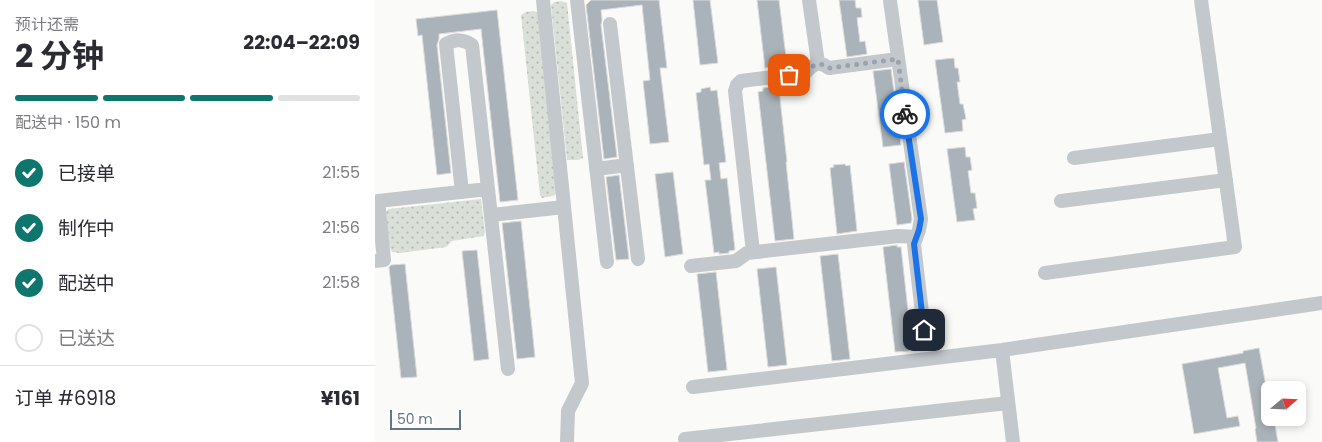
<!DOCTYPE html>
<html lang="zh">
<head>
<meta charset="utf-8">
<style>
  body { margin:0; font-family:Poppins,"Noto Sans SC",sans-serif; background:#f2f2f3; color:#2b2b33; height:100vh; display:flex; flex-direction:column; font-size:19px; white-space:nowrap }
  * { box-sizing:border-box; margin:0 }
  p { font-size:16px; color:#7c7c81 }
  .icon { flex:none; width:28px; height:28px; fill:none; stroke:currentColor; stroke-width:2; stroke-linecap:round; stroke-linejoin:round }
  .map { position:relative; flex:1; overflow:hidden }
  .sheet { display:flex; flex-direction:column; background:#fff; width:375px }
  .sheet>* { flex:none }
  .needle { width:32px; rotate:71deg }
  .buttons { position:absolute; left:886px; top:381px; display:grid; gap:10px }
  .buttons a { display:grid; place-items:center; width:45px; height:45px; border-radius:8px; background:#fff; box-shadow:0 2px 8px #0003; font-size:25px }
  .scale { position:absolute; left:15px; bottom:12px; width:71px; box-sizing:border-box; padding-left:5px; border:2px solid #657683; border-top:0; font-size:14px; line-height:18px; white-space:nowrap; color:#657683; -webkit-text-stroke:4px #fff; paint-order:stroke }
  .pin { position:absolute; display:grid; place-items:center; width:42px; height:42px; color:#fff; margin:-21px; border-radius:10px; box-shadow:0 2px 8px #0006 }
  .courier { position:absolute; display:grid; place-items:center; width:50px; height:50px; margin:-25px; border:4px solid #1a73e8; border-radius:50%; background:#fff; color:#222; box-shadow:0 1px 6px #0007 }
  .overview em { font-style:normal; font-weight:700 }
  .overview div { display:flex; flex-direction:column-reverse }
  .overview { display:flex; align-items:center; justify-content:space-between; height:85px; padding:0 15px }
  h1 { font-size:32px; font-weight:700; line-height:38px }
  .bar { display:grid; grid-template-columns:repeat(4,1fr); gap:8px 5px; align-content:center; height:60px; padding:0 15px }
  .bar i { height:6px; border-radius:4px; background:#e1e1e2 }
  .bar .current { background:#0f766e }
  .bar p { grid-column:span 4 }
  .line { display:flex; align-items:center; gap:12px; padding:0 15px; border-top:1px solid #e1e1e2 }
  .line div { flex:1 }
  ol { padding:0 15px; list-style:none }
  li { display:flex; align-items:center; gap:15px; height:55px }
  li p { margin-inline-start:auto }
  li .icon { padding:5px; border-radius:50%; background:#0f766e; color:#fff; stroke-width:4 }
  li:last-child { color:#7c7c81 }
  li i { width:28px; height:28px; border:2px solid #e1e1e2; border-radius:50% }
  main { display:flex; flex:1; min-height:0 }
  .map>svg:first-child { display:block }
  .grass { fill:url(#grass-dots) }
  .building { fill:#aab3b9; stroke:#dcdcda }
  .lines { fill:none; stroke-linecap:round; stroke-linejoin:round }
  .minor { stroke:#c3c8cc; stroke-width:14 }
  .done { stroke:#99a4ac; stroke-width:5; stroke-dasharray:0 9 }
  .route { stroke:#1a73e8; stroke-width:6 }
</style>
</head>
<body>
<main>
<section class="sheet">
<div class="overview"><div><h1>2 分钟</h1><p>预计还需</p></div><em>22:04–22:09</em></div>
<div class="bar"><i class="current"></i><i class="current"></i><i class="current"></i><i></i><p>配送中 · 150 m</p></div>
<ol>
<li><svg class="icon" aria-label="check" viewBox="0 0 24 24"><path d="M5 12l5 5 9-10"/></svg>已接单<p>21:55</p></li>
<li><svg class="icon" aria-label="check" viewBox="0 0 24 24"><path d="M5 12l5 5 9-10"/></svg>制作中<p>21:56</p></li>
<li><svg class="icon" aria-label="check" viewBox="0 0 24 24"><path d="M5 12l5 5 9-10"/></svg>配送中<p>21:58</p></li>
<li><i></i>已送达</li>
</ol>
<div class="line" style="height:65px"><div>订单 #6918</div><b>¥161</b></div>
</section>
<div class="map">
<svg width="947" height="442" viewBox="0 0 947 442">
  <defs>
    <pattern id="grass-dots" width="8" height="8" patternUnits="userSpaceOnUse" patternTransform="scale(1.25)"><rect width="8" height="8" fill="#dadfd7"/><path d="M2 2h.1M6 6h.1" fill="none" stroke="#b4b9b4" stroke-width="1.8" stroke-linecap="round"/></pattern>
  </defs>
  <rect width="100%" height="100%" fill="#fafaf8"/>
  <path class="grass" d="M186,1L192,3L208,158L203,160H192L176,5L180,2Z
    M159,11L163,13L182,193L178,196L167,198L165,195L146,15L151,12Z
    M106,199L110,232L109,236L77,241L71,247L25,253L17,252L12,242L10,212L14,209Z"/>
  <path class="building" d="M216,0H284L292,68H285L294,142L275,144L268,81L275,80L267,5L226,10L227,20L226,25L242,157L229,159L211,5Z
    M318,0H335L343,63L325,65Z
    M382,0H404L412,65L390,68Z
    M464,0H480L481,8H486L487,17L482,18L485,42L490,41L492,54L472,57Z
    M543,0H562L568,42L549,45Z
    M122,10L143,200L125,202L106,29L64,34V39L62,45L76,173L62,175L47,35L43,36L41,19Z
    M579,58L580,68H583L585,82H582L585,104H588L591,119L587,120L588,131L570,133L560,60Z
    M516,69L526,145L508,147L498,71Z
    M335,87L336,91L342,90L351,162L344,163L346,179L352,178L360,250L354,251V253L344,254V252L339,253L330,180H336L334,164L329,165L321,93L326,92V89Z
    M398,87V90L404,89L412,162H411L419,239L400,241L383,92L388,91V88Z
    M590,147L591,157H595L597,170L593,171L596,193H600L602,208L598,209L600,220L582,222L572,149Z
    M529,162L537,219L536,223L522,225L514,164Z
    M470,164L471,166L475,165L482,231L462,234L455,168L459,167L458,165Z
    M298,172L308,254L290,257L280,174Z
    M244,175L254,259L241,260L231,177Z
    M146,221L160,357L142,359L127,223Z
    M522,245V247H526L537,347H533L534,351L520,352L508,247Z
    M102,250L114,359L99,361L87,251Z
    M463,254L475,359L457,361L445,256Z
    M30,264L42,377L26,378L14,267L16,265Z
    M401,267L412,365L393,367L382,269Z
    M341,272L352,370L333,372L322,274Z
    M884,348L895,408V418H897L898,425H900L903,442H882L880,429L881,428L870,363L843,368L852,418L863,416L865,426L819,434L807,364L868,353V351Z"/>
  <g class="lines">
    <path class="minor" d="M168,0L207,383L193,411L192,442
      M202,0L232,262
      M434,0L443,63
      M515,1L546,219L544,230L539,244L549,330
      M235,24L263,259
      M699,158L845,139
      M221,169L252,165
      M87,192L71,44C81,39 88,39 97,45L133,369
      M686,201L851,180
      M116,215L189,207
      M378,252L360,91L362,85L366,81L430,73L436,67L443,63L449,65L454,68L523,59
      M0,261L9,260L3,201L113,189
      M316,266L361,261L372,253L523,236L541,237
      M670,273L860,247L826,0
      M627,350L638,442
      M318,387L627,350L947,303
      M311,442L310,439L633,403"/>
  </g>
  <g class="lines">
    <path class="done" d="M414,75L430,73L436,67L443,64L449,65L454,68L523,59L530,114"/>
    <path class="route" d="M530,114L546,219L544,230L539,244L549,330"/>
  </g>
</svg>
<div class="buttons">
<a><svg class="needle" viewBox="-14 -14 28 28"><path d="M0-13l5 13h-10z" fill="#e53935"/><path d="M0 13l5-13h-10z" fill="#7c7c81"/></svg></a>
</div>
<div class="scale">50 m</div>
<div class="pin" style="left:414px;top:75px;background:#ea580c"><svg class="icon" aria-label="bag" viewBox="0 0 24 24"><path d="M5 8h14l-1 12H6zM9 8a3 3 0 0 1 6 0"/></svg></div>
<div class="pin" style="left:549px;top:330px;background:#1f2937"><svg class="icon" aria-label="home" viewBox="0 0 24 24"><path d="M3 11l9-7 9 7M6 9v11h12V9"/></svg></div>
<div class="courier" style="left:530px;top:114px"><svg class="icon" aria-label="bike" viewBox="0 0 24 24"><circle cx="6" cy="16" r="4"/><circle cx="18" cy="16" r="4"/><path d="M6 16l4-8h5l3 8M10 8l3 8H6M13 5h3"/></svg></div>
</div>
</main>
</body>
</html>
